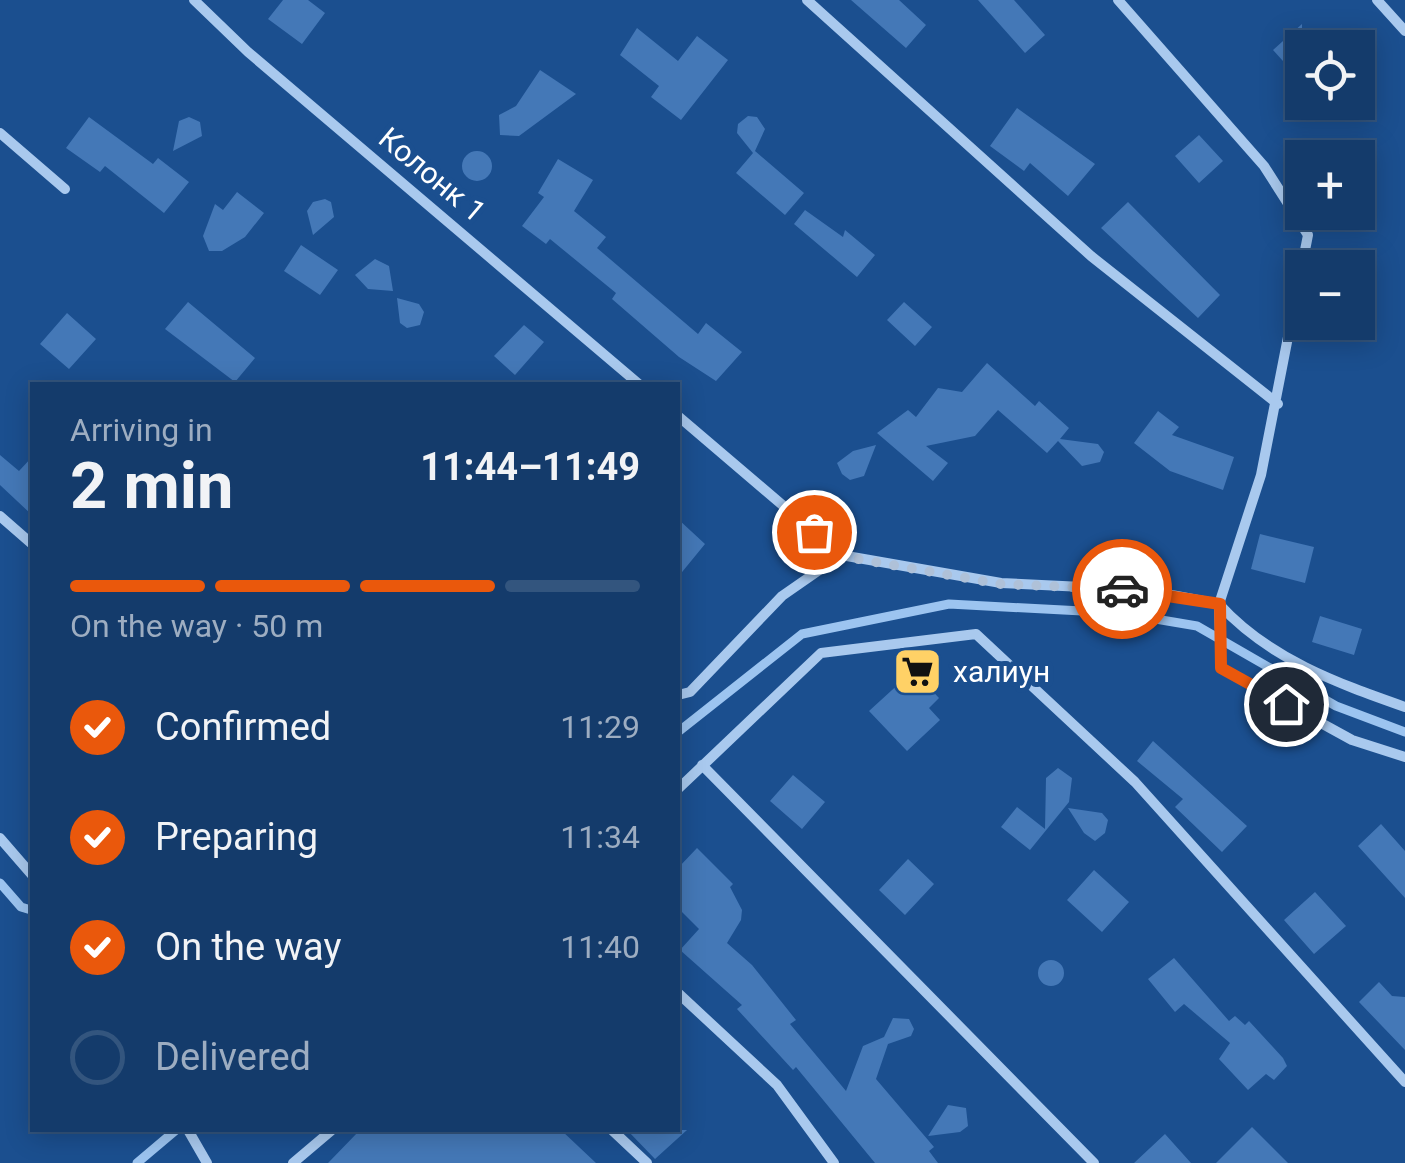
<!DOCTYPE html>
<html lang="en">
<head>
<meta charset="utf-8">
<style>
  body { margin:0; font-family:Roboto,sans-serif; background:#214673; color:#f1f3f6; height:100vh; display:flex; flex-direction:column; font-size:38px; white-space:nowrap }
  * { box-sizing:border-box; margin:0 }
  p { font-size:32px; color:#9dadc1 }
  .icon { flex:none; width:55px; height:55px; fill:none; stroke:currentColor; stroke-width:2; stroke-linecap:round; stroke-linejoin:round }
  .map { position:relative; flex:1; overflow:hidden }
  .details { position:absolute; left:30px; top:382px; width:650px; height:750px; display:flex; flex-direction:column; background:#143b6b; border-radius:0px; box-shadow:0 5px 25px #0003,0 0 0 2px #33557e }
  .details>* { flex:none }
  .buttons { position:absolute; left:1285px; top:30px; display:grid; gap:20px }
  .buttons a { display:grid; place-items:center; width:90px; height:90px; border-radius:0px; background:#143b6b; box-shadow:0 5px 25px #0003,0 0 0 2px #33557e; font-size:50px }
  .pin { position:absolute; display:grid; place-items:center; width:85px; height:85px; color:#fff; margin:-42px; border:5px solid #fff; border-radius:50%; box-shadow:0 2px 10px #0007 }
  .courier { position:absolute; display:grid; place-items:center; width:100px; height:100px; margin:-50px; border:8px solid #ea580c; border-radius:50%; background:#fff; color:#222; box-shadow:0 2px 12px #0007 }
  .head em { font-style:normal; font-weight:700 }
  .head div { display:flex; flex-direction:column-reverse }
  .head { display:flex; align-items:center; justify-content:space-between; height:170px; padding:0 40px }
  h1 { font-size:65px; font-weight:700; line-height:75px }
  .bar { display:grid; grid-template-columns:repeat(4,1fr); gap:15px 10px; align-content:center; height:120px; padding:0 40px }
  .bar i { height:12px; border-radius:8px; background:#33557e }
  .bar .current { background:#ea580c }
  .bar p { grid-column:span 4 }
  ol { padding:0 40px; list-style:none }
  li { display:flex; align-items:center; gap:30px; height:110px }
  li p { margin-inline-start:auto }
  li .icon { padding:10px; border-radius:50%; background:#ea580c; color:#fff; stroke-width:4 }
  li:last-child { color:#9dadc1 }
  li i { width:55px; height:55px; border:5px solid #33557e; border-radius:50% }
  .map>svg:first-child { display:block }
  .lines { fill:none; stroke-linecap:round; stroke-linejoin:round }
  .stream { stroke:#9cc4f0; stroke-width:9 }
  .building { fill:#4478b7 }
  .street { stroke:#a9c9ee; stroke-width:10 }
  .done { stroke:#afc1d8; stroke-width:10; stroke-dasharray:0 18 }
  .route { stroke:#ea580c; stroke-width:12 }
  .labels { text-anchor:middle; stroke-width:10; stroke-linejoin:round; paint-order:stroke }
  .street-label { font-size:30px; fill:#fff; stroke:#1b4f8f }
  .poi-label { font-size:30px; fill:#fff; stroke:#1b4f8f; text-anchor:start }
</style>
</head>
<body>
<div class="map">
<svg width="1405" height="1163" viewBox="0 0 1405 1163">
  <rect width="100%" height="100%" fill="#1b4f8f"/>
  <g class="lines">
    <path class="stream" d="M678,732L802,634L949,604L1120,613L1197,626L1336,706L1405,732
      M0,883L21,907L31,910
      M137,1163L176,1130"/>
  </g>
  <path class="building" d="M283,0H308L325,13L302,44L268,19Z
    M851,0H899L926,25L906,48Z
    M978,0H1014L1045,35L1025,53Z
    M1302,24V82L1273,50Z
    M637,28L678,61L697,36L728,60L681,120L651,97L659,86L620,55Z
    M540,70L576,94L519,136L500,135L499,115L516,106Z
    M1017,108L1095,164L1068,196L1030,163L1024,171L990,146Z
    M748,116L757,117L765,129L755,151L804,193L785,215L736,173L753,153L737,133L738,124Z
    M89,117L153,164L158,158L189,182L164,213L105,166L100,172L66,148Z
    M189,117L200,122L202,136L173,151L179,121Z
    M1199,135L1223,161L1199,183L1175,156Z
    M462 166a15 15 0 1 1 30 0a15 15 0 1 1-30 0Z
    M558,159L593,180L574,211L606,237L597,248L698,334L706,323L742,352L716,381L679,357L612,299L616,293L550,239L546,244L522,226L544,197L538,193Z
    M237,192L264,213L245,237L222,251H209L203,236L215,204L223,210Z
    M325,199L331,202L334,217L313,235L307,211L313,202Z
    M1128,202L1220,295L1198,318L1101,228Z
    M805,210L843,237L845,230L875,255L857,277L794,224Z
    M301,245L338,270L320,295L284,271Z
    M375,259L389,266L393,291L368,289L355,275Z
    M397,298L419,304L424,312L420,325L407,328L400,323Z
    M188,302L255,358L235,382L165,329Z
    M904,302L932,327L915,346L887,320Z
    M67,313L96,339L69,369L40,344Z
    M524,325L544,342L515,375L494,356Z
    M987,363L1035,406L1039,401L1069,428L1060,439L1098,444L1104,452L1100,462L1082,466L1058,441L1047,453L998,410L975,436L926,446L948,463L933,481L877,433L908,410L916,417L938,388L962,392Z
    M1158,411L1179,427L1172,435L1234,457L1223,490L1170,471L1134,443Z
    M876,445L864,476L850,480L842,474L837,463L853,451Z
    M0,455L19,471L32,457V515L0,485Z
    M678,519L705,544L678,577Z
    M1260,534L1314,547L1305,583L1251,569Z
    M1320,616L1362,629L1354,655L1312,642Z
    M920,678L939,698L929,708L940,720L907,751L869,711L903,680L910,688Z
    M1153,741L1247,826L1222,852L1175,807L1183,799L1137,761Z
    M1058,768L1072,778L1069,802L1030,850L1001,827L1017,807L1045,829L1046,778Z
    M793,775L825,802L802,829L770,801Z
    M1068,808L1102,813L1108,820L1105,833L1095,841L1084,833Z
    M1381,824L1405,851V898L1358,846Z
    M697,848L733,884L730,887L742,910L741,920L727,943L752,965L796,1020L790,1024L846,1091L863,1046L884,1037L893,1018L909,1019L914,1029L911,1036L888,1044L876,1079L934,1147L929,1151L938,1163H875L796,1067L793,1070L737,1009L742,1005L680,950L699,929L678,908V868Z
    M908,859L934,884L905,915L879,890Z
    M1094,870L1129,902L1102,932L1067,900Z
    M1315,892L1346,926L1314,954L1284,920Z
    M1174,958L1229,1021L1235,1016L1245,1025L1249,1021L1283,1058L1287,1066L1274,1080L1266,1074L1248,1090L1219,1059L1230,1043L1184,1004L1175,1012L1148,979Z
    M1038 973a13 13 0 1 1 26 0a13 13 0 1 1-26 0Z
    M1379,982L1392,996L1405,997V1050L1359,1002Z
    M948,1105L966,1108L968,1126L960,1132L928,1136Z
    M1252,1127L1288,1163H1216Z
    M360,1130H561L596,1163H328Z
    M627,1130H687L655,1159Z
    M1165,1134L1191,1163H1134Z"/>
  <g class="lines">
    <path class="street" d="M194,0L248,52L640,385
      M807,0L1091,256L1278,404
      M1118,0L1264,166L1308,235L1261,475L1219,604C1269,659 1337,683 1405,707
      M1377,0L1405,31
      M0,133L65,189
      M678,416L841,555
      M0,516L32,544
      M678,695L690,692L782,596L841,555L1001,583L1145,590L1219,604L1221,668L1352,740L1405,757
      M702,765L1094,1163
      M678,789L821,653L976,634L1135,782L1405,1082
      M0,838L32,875
      M678,993L777,1085L834,1163
      M188,1130L207,1163
      M612,1130L647,1163
      M293,1163L332,1130"/>
  </g>
  <g class="lines">
    <path class="done" d="M814,532L841,556L1000,584L1122,589"/>
    <path class="route" d="M1122,589L1220,604L1221,668L1286,704"/>
  </g>
  <defs>
    <symbol id="supermarket-square" viewBox="-11 -11 22 22"><rect x="-9" y="-9" width="18" height="18" rx="4" fill="#ffd166" stroke="#1b4f8f"/><path d="M-6-5.5h2.5l.6 2H6L4.5 2H-2.5L-4.4-4H-6ZM-1.5 3.2a1.3 1.3 0 1 0 .1 0ZM3 3.2a1.3 1.3 0 1 0 .1 0Z" fill="#111"/></symbol>
  </defs>
  <g fill-rule="evenodd">
    <use href="#supermarket-square" x="890" y="644" width="55" height="55"/>
  </g>
  <g class="labels">
    <g class="street-label">
      <text transform="translate(432 175) rotate(40)" y="10">Колонк 1</text>
    </g>
    <g class="poi-label">
      <text x="953" y="682">халиун</text>
    </g>
  </g>
</svg>
<div class="buttons">
<a><svg class="icon" aria-label="locate" viewBox="0 0 24 24"><circle cx="12" cy="12" r="6"/><path d="M12 2v4M12 18v4M2 12h4M18 12h4"/></svg></a>
<a>+</a>
<a>−</a>
</div>
<div class="pin" style="left:814px;top:532px;background:#ea580c"><svg class="icon" aria-label="bag" viewBox="0 0 24 24"><path d="M5 8h14l-1 12H6zM9 8a3 3 0 0 1 6 0"/></svg></div>
<div class="pin" style="left:1286px;top:704px;background:#1f2937"><svg class="icon" aria-label="home" viewBox="0 0 24 24"><path d="M3 11l9-7 9 7M6 9v11h12V9"/></svg></div>
<div class="courier" style="left:1122px;top:589px"><svg class="icon" aria-label="car" viewBox="0 0 24 24"><path d="M5 17H2v-5l4-1 3-4h7l3 4 3 1v5h-3M9 17h6M6 11h13"/><circle cx="7" cy="17" r="2"/><circle cx="17" cy="17" r="2"/></svg></div>
<section class="details">
<div class="head"><div><h1>2 min</h1><p>Arriving in</p></div><em>11:44–11:49</em></div>
<div class="bar"><i class="current"></i><i class="current"></i><i class="current"></i><i></i><p>On the way · 50 m</p></div>
<ol>
<li><svg class="icon" aria-label="check" viewBox="0 0 24 24"><path d="M5 12l5 5 9-10"/></svg>Confirmed<p>11:29</p></li>
<li><svg class="icon" aria-label="check" viewBox="0 0 24 24"><path d="M5 12l5 5 9-10"/></svg>Preparing<p>11:34</p></li>
<li><svg class="icon" aria-label="check" viewBox="0 0 24 24"><path d="M5 12l5 5 9-10"/></svg>On the way<p>11:40</p></li>
<li><i></i>Delivered</li>
</ol>
</section>
</div>
</body>
</html>
